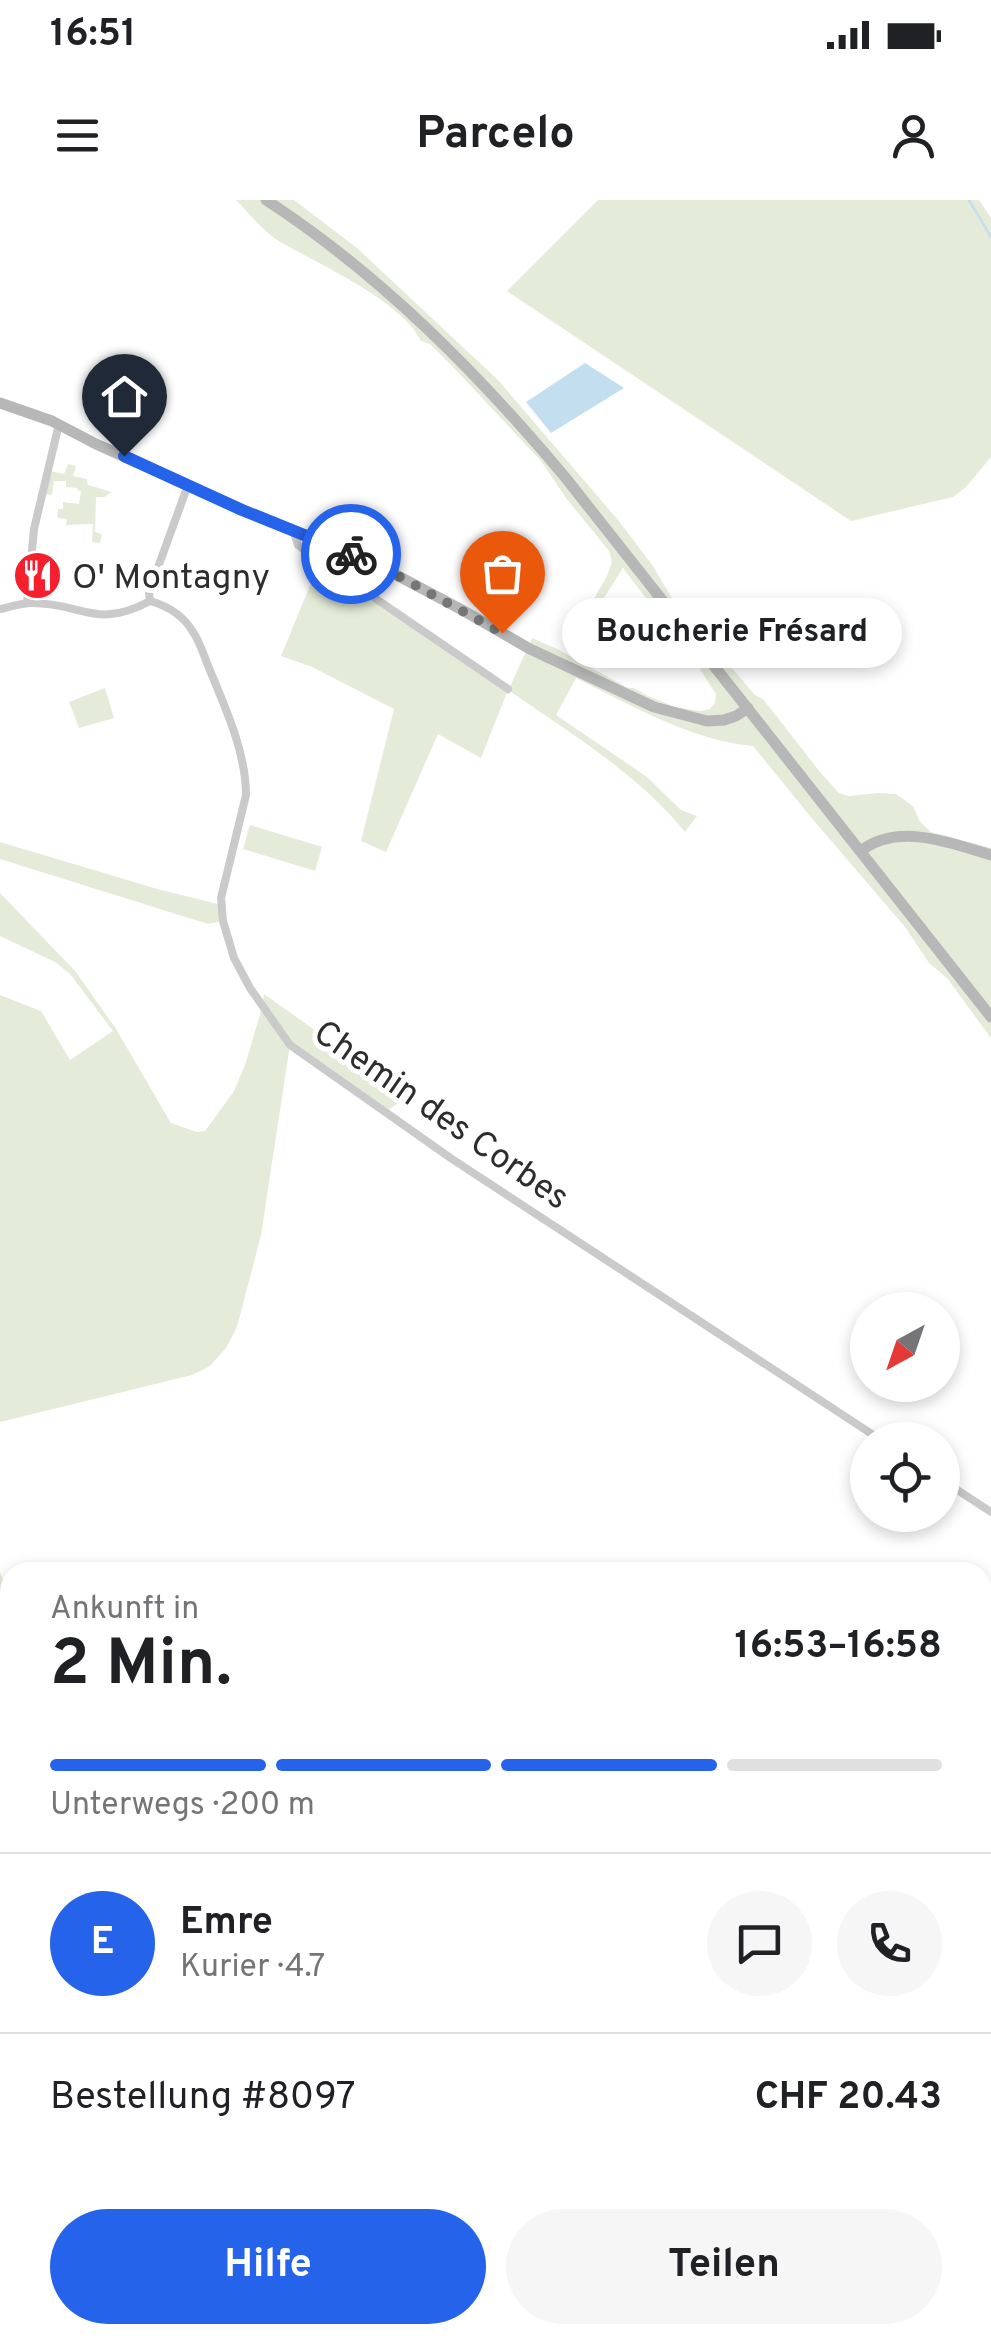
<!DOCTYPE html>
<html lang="de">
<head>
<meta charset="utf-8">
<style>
  body { margin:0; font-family:Overpass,sans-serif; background:#f6f6f6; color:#202124; height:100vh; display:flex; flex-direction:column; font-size:38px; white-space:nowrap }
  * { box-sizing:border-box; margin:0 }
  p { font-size:32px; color:#757577 }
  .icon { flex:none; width:55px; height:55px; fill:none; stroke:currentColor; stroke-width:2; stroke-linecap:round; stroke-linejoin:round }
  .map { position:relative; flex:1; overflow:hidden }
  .drawer { position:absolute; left:0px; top:1362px; width:992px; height:782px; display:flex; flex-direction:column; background:#fff; border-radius:30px 30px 0 0; box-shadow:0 5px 15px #0003 }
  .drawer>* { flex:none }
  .needle { width:65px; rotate:220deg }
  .tools { position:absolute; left:850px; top:1092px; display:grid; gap:20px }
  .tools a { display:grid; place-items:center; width:110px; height:110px; border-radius:50%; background:#fff; box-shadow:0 5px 15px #0003; font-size:50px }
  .pin { position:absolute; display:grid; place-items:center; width:85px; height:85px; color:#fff; margin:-102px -42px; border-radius:50% 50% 50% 0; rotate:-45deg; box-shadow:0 0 10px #0007 }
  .pin .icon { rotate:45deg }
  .courier { position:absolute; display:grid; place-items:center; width:100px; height:100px; margin:-50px; border:8px solid #2563eb; border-radius:50%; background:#fff; color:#222; box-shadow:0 2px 12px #0007 }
  .bubble { position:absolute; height:70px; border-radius:35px; background:#fff; box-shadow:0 5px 15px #0003; font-size:32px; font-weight:700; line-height:70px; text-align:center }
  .summary em { font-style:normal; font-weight:700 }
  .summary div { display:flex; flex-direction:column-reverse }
  .summary { display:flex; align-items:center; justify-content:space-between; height:170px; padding:0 50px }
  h1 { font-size:65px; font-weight:700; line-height:75px }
  .bar { display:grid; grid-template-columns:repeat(4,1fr); gap:15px 10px; align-content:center; height:120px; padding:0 50px }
  .bar i { height:12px; border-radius:8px; background:#e0e0e0 }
  .bar .current { background:#2563eb }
  .bar p { grid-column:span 4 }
  .line { display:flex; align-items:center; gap:25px; padding:0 50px; border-top:2px solid #e0e0e0 }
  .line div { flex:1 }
  .round { display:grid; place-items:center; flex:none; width:105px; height:105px; border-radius:52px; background:#f6f6f6 }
  .primary-button { display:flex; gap:20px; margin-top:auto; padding:20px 50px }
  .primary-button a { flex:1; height:115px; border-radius:60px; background:#2563eb; color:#fff; font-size:40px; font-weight:700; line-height:115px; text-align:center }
  .primary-button a+a { background:#f6f6f6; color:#202124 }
  .status { display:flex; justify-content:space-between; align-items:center; height:70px; padding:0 50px; background:#fff; direction:ltr }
  .status svg { height:28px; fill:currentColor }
  header { display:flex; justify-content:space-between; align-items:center; height:130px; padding:0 50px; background:#fff; font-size:45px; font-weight:700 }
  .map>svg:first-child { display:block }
  .green { fill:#e4ecd9 }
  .water { fill:#c3deee }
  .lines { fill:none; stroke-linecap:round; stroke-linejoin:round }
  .stream { stroke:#c3deee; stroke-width:2.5 }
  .street { stroke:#cacaca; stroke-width:8 }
  .secondary { stroke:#b7b7b7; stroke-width:11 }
  .rail-casing { stroke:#828282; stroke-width:6 }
  .rail { stroke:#fff; stroke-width:2.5; stroke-dasharray:8; stroke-linecap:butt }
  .done { stroke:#767676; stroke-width:10; stroke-dasharray:0 18 }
  .route { stroke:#2563eb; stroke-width:12 }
  .labels { text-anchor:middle; stroke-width:10; stroke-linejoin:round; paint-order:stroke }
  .poi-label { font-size:35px; fill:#2d2d2d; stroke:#fff; text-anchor:start }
  .street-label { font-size:35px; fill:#2d2d2d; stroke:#fff }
</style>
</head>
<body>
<div class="status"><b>16:51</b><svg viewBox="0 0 49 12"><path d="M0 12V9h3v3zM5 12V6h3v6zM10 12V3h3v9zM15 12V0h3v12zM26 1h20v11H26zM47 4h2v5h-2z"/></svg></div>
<header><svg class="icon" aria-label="menu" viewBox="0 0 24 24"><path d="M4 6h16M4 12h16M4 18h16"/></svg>Parcelo<svg class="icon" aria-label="person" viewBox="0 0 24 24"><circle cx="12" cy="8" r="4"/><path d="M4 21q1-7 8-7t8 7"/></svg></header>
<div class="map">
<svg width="991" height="2144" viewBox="0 0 991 2144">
  <rect width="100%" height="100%" fill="#fff"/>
  <path class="green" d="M236,0H294L357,48L498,180L618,320L653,366L672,398L755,495L763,499L820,572L839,593L848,596L879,593L896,594L913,606L920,622L931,632L991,648V838L947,778L929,763L905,727L810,616L753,546C693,541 630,505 576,478L556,515L647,577L681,610L697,616L685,632C637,573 570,533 508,490L481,558L438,534L386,652L361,641L394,509L312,467L281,456L320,361L509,489L532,438L557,449L628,488H634L648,496L675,507L700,511L710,509L715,503L716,494L700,469L623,368L583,431L581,427L585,414L607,376L612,362L609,351L566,298L541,261L454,168L430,144L421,141C403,102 319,64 282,43C264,33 250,14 236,0Z
    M598,0H979L991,18V257L966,287L953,297L851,321L507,91Z
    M68,264L76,266L73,276L87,279L88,285L112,292L104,297H96L95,332L102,334L100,343L92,342L93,324L66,325L67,319L57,318L58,309H63V302L79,304L81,291H78L77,288L66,287V281H54L52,295L46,294L50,271L64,274Z
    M105,488L114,518L79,528L69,502Z
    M250,625L322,647L315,671L243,649Z
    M0,642L161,690L222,705L223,721L208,724L0,659Z
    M0,693L76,772L116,829L171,923L197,932L205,931L234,891L245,865L262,808L264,794L402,892L397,904L389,909V916L290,845L261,1035L237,1127L226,1148L210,1166L192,1175L0,1222V795L41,811L70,860L113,831L70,774L55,762L0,736Z
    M0,1372L10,1399V1627L5,1633L0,1628Z
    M0,1647L10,1659V1876L0,1862Z
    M991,2069V2144H729L714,2135H982L983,2108Z"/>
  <path class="water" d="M585,163L624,188L551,233L526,202Z"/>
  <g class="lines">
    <path class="stream" d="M969,0L991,37
      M0,1539L10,1542
      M931,2135L934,2144"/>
    <path class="street" d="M188,285L149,392L150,401C168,406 183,415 193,432C200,442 204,456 209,468C225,507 246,552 246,595L221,698L223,721L234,758L250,788L290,845L452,959L881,1240
      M293,329L298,345L303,349L508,489
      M27,403L34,329L59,224
      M0,409C10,407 21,403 32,403C83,403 96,430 150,401
      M942,1280L991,1312
      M0,1629L7,1636"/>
    <path class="secondary" d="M266,0C381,75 477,172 565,277L991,817
      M0,203L52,221L96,244L241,309L374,363L464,411L530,449L654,507L707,521L724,520L736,516L748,508
      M861,651C898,622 951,643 991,655"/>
    <defs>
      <path id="rail" d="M0,1645L10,1656
        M553,2135L567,2144"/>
    </defs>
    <use href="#rail" class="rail-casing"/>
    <use href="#rail" class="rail"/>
  </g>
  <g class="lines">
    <path class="done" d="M351,354L404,379L502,433"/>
    <path class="route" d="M124,256L242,310L351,354"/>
  </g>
  <defs>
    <symbol id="restaurant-disc" viewBox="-11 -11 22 22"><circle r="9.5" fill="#f51f2e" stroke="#fff"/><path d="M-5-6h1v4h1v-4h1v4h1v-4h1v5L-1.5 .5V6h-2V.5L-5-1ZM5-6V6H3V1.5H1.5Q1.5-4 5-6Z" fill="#fff"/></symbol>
  </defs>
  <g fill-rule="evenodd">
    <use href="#restaurant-disc" x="10" y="348" width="55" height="55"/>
  </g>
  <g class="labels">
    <g class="poi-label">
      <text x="72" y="388">O' Montagny</text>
    </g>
    <g class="street-label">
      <text transform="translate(442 914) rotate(35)" y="12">Chemin des Corbes</text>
    </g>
  </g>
</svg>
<div class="tools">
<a><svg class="needle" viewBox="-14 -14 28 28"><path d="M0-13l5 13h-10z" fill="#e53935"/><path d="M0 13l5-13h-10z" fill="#757577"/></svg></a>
<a><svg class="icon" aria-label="locate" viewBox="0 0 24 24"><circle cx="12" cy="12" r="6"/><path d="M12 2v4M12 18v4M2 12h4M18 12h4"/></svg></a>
</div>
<div class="pin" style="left:502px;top:433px;background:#ea580c"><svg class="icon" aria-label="bag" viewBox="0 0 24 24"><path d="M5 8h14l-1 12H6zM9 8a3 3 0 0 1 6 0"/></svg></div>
<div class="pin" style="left:124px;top:256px;background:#1f2937"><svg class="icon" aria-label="home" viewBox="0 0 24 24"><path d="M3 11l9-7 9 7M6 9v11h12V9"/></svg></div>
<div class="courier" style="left:351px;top:354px"><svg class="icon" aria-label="bike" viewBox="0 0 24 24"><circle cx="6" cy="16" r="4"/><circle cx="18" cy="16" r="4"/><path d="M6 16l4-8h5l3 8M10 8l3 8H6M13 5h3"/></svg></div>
<div class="bubble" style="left:562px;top:398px;width:340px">Boucherie Frésard</div>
<section class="drawer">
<div class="summary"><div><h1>2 Min.</h1><p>Ankunft in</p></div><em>16:53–16:58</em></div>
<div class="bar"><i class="current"></i><i class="current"></i><i class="current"></i><i></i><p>Unterwegs · 200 m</p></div>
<div class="line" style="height:180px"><b class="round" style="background:#2563eb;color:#fff">E</b><div><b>Emre</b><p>Kurier · 4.7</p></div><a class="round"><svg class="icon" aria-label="chat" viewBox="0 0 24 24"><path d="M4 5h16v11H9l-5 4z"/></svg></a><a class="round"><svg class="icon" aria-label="phone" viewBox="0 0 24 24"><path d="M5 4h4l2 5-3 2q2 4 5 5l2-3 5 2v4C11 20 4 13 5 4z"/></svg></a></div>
<div class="line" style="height:130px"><div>Bestellung #8097</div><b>CHF 20.43</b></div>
<div class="primary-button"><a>Hilfe</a><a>Teilen</a></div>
</section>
</div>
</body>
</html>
